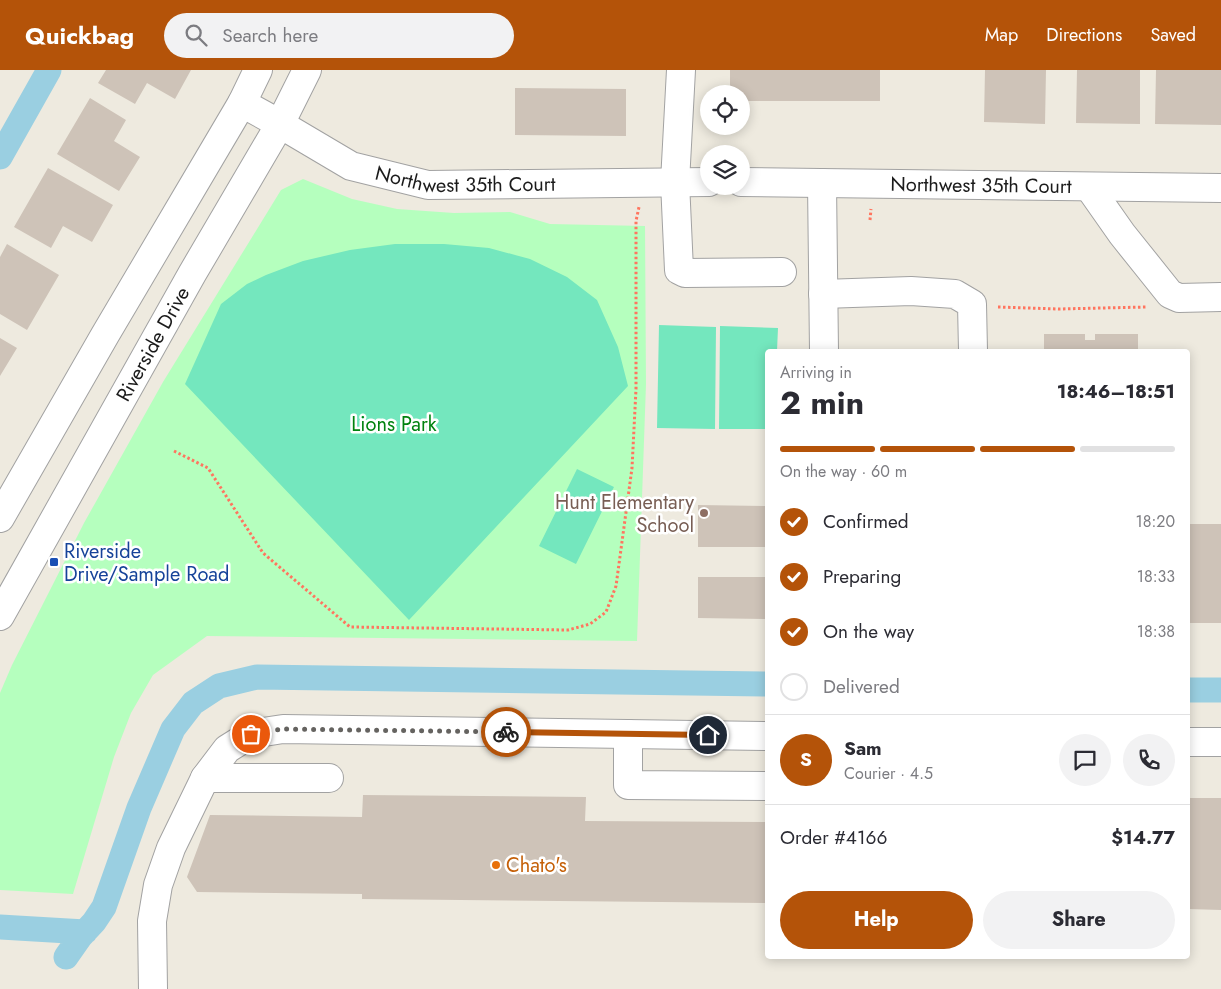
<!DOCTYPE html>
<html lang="en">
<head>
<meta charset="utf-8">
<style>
  body { margin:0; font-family:Jost,sans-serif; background:#f2f2f3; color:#2b2b33; height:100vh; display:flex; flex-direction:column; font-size:19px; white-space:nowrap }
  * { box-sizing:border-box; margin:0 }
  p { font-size:16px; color:#7c7c81 }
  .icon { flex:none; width:28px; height:28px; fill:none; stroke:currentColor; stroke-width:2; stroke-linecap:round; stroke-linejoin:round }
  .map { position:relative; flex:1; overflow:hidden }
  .panel { position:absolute; left:765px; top:279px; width:425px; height:610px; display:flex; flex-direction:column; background:#fff; border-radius:5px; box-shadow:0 2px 12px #0003 }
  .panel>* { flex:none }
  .controls { position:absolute; left:700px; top:15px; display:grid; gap:10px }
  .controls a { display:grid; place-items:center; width:50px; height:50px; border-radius:50%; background:#fff; box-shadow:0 2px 12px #0003; font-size:25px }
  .pin { position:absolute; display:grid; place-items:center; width:42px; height:42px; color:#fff; margin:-21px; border:2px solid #fff; border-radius:50%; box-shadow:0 1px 5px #0007 }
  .courier { position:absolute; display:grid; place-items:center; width:50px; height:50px; margin:-25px; border:4px solid #b45309; border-radius:50%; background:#fff; color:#222; box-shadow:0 1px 6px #0007 }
  .head em { font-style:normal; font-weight:700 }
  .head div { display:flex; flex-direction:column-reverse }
  .head { display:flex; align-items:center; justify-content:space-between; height:85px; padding:0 15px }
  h1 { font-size:32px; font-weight:700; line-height:38px }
  .bar { display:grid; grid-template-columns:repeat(4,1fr); gap:8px 5px; align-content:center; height:60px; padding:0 15px }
  .bar i { height:6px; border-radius:4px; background:#e1e1e2 }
  .bar .on { background:#b45309 }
  .bar p { grid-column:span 4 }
  .line { display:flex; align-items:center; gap:12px; padding:0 15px; border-top:1px solid #e1e1e2 }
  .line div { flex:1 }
  .round { display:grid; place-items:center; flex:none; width:52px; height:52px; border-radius:26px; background:#f2f2f3 }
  ol { padding:0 15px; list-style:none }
  li { display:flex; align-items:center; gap:15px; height:55px }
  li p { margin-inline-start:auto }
  li .icon { padding:5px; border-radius:50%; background:#b45309; color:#fff; stroke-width:4 }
  li:last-child { color:#7c7c81 }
  li i { width:28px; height:28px; border:2px solid #e1e1e2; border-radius:50% }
  .action { display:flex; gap:10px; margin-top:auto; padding:10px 15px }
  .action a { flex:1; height:58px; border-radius:30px; background:#b45309; color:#fff; font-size:20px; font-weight:700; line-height:58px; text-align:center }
  .action a+a { background:#f2f2f3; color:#2b2b33 }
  header { display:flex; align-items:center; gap:30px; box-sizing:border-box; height:70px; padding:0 25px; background:#b45309; color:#fff }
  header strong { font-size:24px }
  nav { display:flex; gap:28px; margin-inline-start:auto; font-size:18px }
  .search { width:350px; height:45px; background:#f2f2f3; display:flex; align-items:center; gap:12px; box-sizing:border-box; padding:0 18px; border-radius:28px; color:#7c7c81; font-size:19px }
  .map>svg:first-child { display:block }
  .park { fill:#b5ffbe }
  .pitch { fill:#74e7be }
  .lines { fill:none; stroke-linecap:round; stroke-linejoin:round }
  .canal { stroke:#9acfe1; stroke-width:25 }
  .building { fill:#cec3b8 }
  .minor-casing { stroke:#a2a2a2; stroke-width:30 }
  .path { stroke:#ff755f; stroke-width:3; stroke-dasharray:2.5 2.5; stroke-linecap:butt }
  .minor { stroke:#fff; stroke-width:28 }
  .done { stroke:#656360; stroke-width:5; stroke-dasharray:0 9 }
  .route { stroke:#b45309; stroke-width:6 }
  .education-dot { fill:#8d6e63; stroke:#fff; stroke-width:2 }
  .transit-dot { fill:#1a4fb4; stroke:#fff; stroke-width:2 }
  .food-dot { fill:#e8710a; stroke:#fff; stroke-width:2 }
  .labels { text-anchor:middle; stroke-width:5; stroke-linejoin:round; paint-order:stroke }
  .street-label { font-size:20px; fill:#1b1b1b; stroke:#fff }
  .park-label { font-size:20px; fill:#00820f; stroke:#fff }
  .education-label { font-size:20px; fill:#785e54; stroke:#fff; text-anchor:end }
  .transit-label { font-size:20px; fill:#164399; stroke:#fff; text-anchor:start }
  .food-label { font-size:20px; fill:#c56008; stroke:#fff; text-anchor:start }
</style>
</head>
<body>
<header>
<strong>Quickbag</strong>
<div class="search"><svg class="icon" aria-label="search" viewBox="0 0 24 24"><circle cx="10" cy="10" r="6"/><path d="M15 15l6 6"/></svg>Search here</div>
<nav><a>Map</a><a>Directions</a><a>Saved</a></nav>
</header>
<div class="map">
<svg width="1221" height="919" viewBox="0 0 1221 919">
  <rect width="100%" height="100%" fill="#eeeadf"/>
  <path class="park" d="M303,109L352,129L397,139L454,143L510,142L550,154L645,156L646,314L637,571L207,566L153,605L131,643L114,687L73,824L0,820V623L12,595L84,453L163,312L281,120Z"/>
  <path class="pitch" d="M395,174H444L489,178L530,189L567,207L597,230L618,277L628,316L409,550L185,314L221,234L247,214L266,205L303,191L350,180Z
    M659,255L716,257L715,359L657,358Z
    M720,256L778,258L777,281H768L767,359H719Z
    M577,399L614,417L576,494L539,476Z"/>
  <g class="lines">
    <path class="canal" d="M0,87L49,0
      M1188,620H1221
      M0,857L85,862
      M66,887L80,867L94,852L104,837L139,738L173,659L193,633L219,616L257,607L768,614"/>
  </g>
  <path class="building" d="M106,0H191L175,29L147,13L135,34L98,13Z
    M730,0H880V31H741V24H730Z
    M985,0H1046L1045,54L984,52Z
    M1077,0H1140V54L1076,53Z
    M1156,0H1221V55L1155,54Z
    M515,18L626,19V66L515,65Z
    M90,28L126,50L114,71L140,87L119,121L57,84Z
    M48,98L113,135L92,172L63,156L51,178L14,157Z
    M7,174L59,205L27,260L0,244V187Z
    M1044,264H1085V270H1095V264H1138V281H1044Z
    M0,268L17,278L0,306Z
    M698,435L768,436V477H698Z
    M1188,454H1221V553H1188Z
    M698,507H768V549L698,548Z
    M363,725L586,727L585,751L768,752V833L362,829V824L197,822L187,807L210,745L362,747Z
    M1188,728H1221V840L1188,839Z"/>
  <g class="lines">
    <defs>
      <g id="minor">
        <path d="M681,0L675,112L679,200L685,203L782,202"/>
        <path id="s1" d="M242,33L280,54L351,96L428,115L709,112"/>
        <path id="s2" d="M741,112L1221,118"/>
        <path d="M822,113L824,281"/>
        <path d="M1089,117L1122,164L1170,224L1179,228L1221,227"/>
        <path d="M823,224L911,221L955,224L972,234L973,281"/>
        <path d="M0,448L105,265L242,33L258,0"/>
        <path id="s3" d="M0,546L192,204L280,54L307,0"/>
        <path d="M628,664V715L768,716"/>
        <path d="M1188,672H1221"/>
        <path d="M205,708H329"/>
        <path d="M153,919L152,851L158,815L171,778L205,708L227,679L251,664L283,659L768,666"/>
      </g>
    </defs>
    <use href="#minor" class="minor-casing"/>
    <path class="path" d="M870,150L871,139
      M998,237L1058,239L1146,237
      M174,381L208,398L263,483L350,557L568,560L590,554L606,542L616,516L632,398L636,319V151L639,137"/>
    <use href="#minor" class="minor"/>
  </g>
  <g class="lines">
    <path class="done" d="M251,664L283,659L506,662"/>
    <path class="route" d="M506,662L708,665"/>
  </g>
  <circle class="education-dot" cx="704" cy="443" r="5"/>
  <rect class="transit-dot" x="49" y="487" width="10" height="10" rx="2.5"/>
  <circle class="food-dot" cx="496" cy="795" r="5"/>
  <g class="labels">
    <g class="street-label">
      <text dy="7" stroke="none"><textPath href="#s1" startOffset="242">Northwest 35th Court</textPath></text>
      <text dy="7" stroke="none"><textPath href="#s2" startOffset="240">Northwest 35th Court</textPath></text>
      <text dy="7" stroke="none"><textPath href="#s3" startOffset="312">Riverside Drive</textPath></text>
    </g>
    <g class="park-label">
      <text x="394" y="361">Lions Park</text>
    </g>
    <g class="education-label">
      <text x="694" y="439">Hunt Elementary<tspan x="694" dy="23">School</tspan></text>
    </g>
    <g class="transit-label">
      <text x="64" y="488">Riverside<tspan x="64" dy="23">Drive/Sample Road</tspan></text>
    </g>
    <g class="food-label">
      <text x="506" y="802">Chato's</text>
    </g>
  </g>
</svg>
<div class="controls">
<a><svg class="icon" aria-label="locate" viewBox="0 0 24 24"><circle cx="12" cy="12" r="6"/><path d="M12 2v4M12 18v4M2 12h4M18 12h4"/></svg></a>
<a><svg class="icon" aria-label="layers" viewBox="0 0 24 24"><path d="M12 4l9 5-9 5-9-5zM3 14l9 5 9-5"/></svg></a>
</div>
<div class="pin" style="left:251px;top:664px;background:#ea580c"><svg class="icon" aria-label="bag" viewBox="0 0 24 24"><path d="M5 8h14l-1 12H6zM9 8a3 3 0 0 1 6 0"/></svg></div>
<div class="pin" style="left:708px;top:665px;background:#1f2937"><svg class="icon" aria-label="home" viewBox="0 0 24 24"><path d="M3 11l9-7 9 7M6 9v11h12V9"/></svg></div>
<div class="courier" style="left:506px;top:662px"><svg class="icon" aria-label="bike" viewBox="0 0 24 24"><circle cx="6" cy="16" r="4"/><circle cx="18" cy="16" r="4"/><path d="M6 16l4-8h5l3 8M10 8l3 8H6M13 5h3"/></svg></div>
<section class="panel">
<div class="head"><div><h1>2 min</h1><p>Arriving in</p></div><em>18:46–18:51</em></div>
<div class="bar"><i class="on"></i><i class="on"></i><i class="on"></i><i></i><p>On the way · 60 m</p></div>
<ol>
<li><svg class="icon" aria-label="check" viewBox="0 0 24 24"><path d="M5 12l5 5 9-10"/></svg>Confirmed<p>18:20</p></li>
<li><svg class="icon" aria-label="check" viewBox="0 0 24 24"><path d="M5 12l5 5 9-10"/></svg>Preparing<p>18:33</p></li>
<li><svg class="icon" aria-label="check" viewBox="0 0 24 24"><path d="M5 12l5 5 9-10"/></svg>On the way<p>18:38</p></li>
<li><i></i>Delivered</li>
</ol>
<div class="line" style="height:90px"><b class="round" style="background:#b45309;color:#fff">S</b><div><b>Sam</b><p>Courier · 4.5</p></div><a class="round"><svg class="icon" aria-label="chat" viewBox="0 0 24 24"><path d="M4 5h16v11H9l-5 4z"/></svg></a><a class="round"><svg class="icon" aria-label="phone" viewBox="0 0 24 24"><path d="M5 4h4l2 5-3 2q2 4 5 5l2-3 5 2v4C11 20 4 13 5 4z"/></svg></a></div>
<div class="line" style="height:65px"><div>Order #4166</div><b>$14.77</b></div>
<div class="action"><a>Help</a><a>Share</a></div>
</section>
</div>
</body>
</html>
